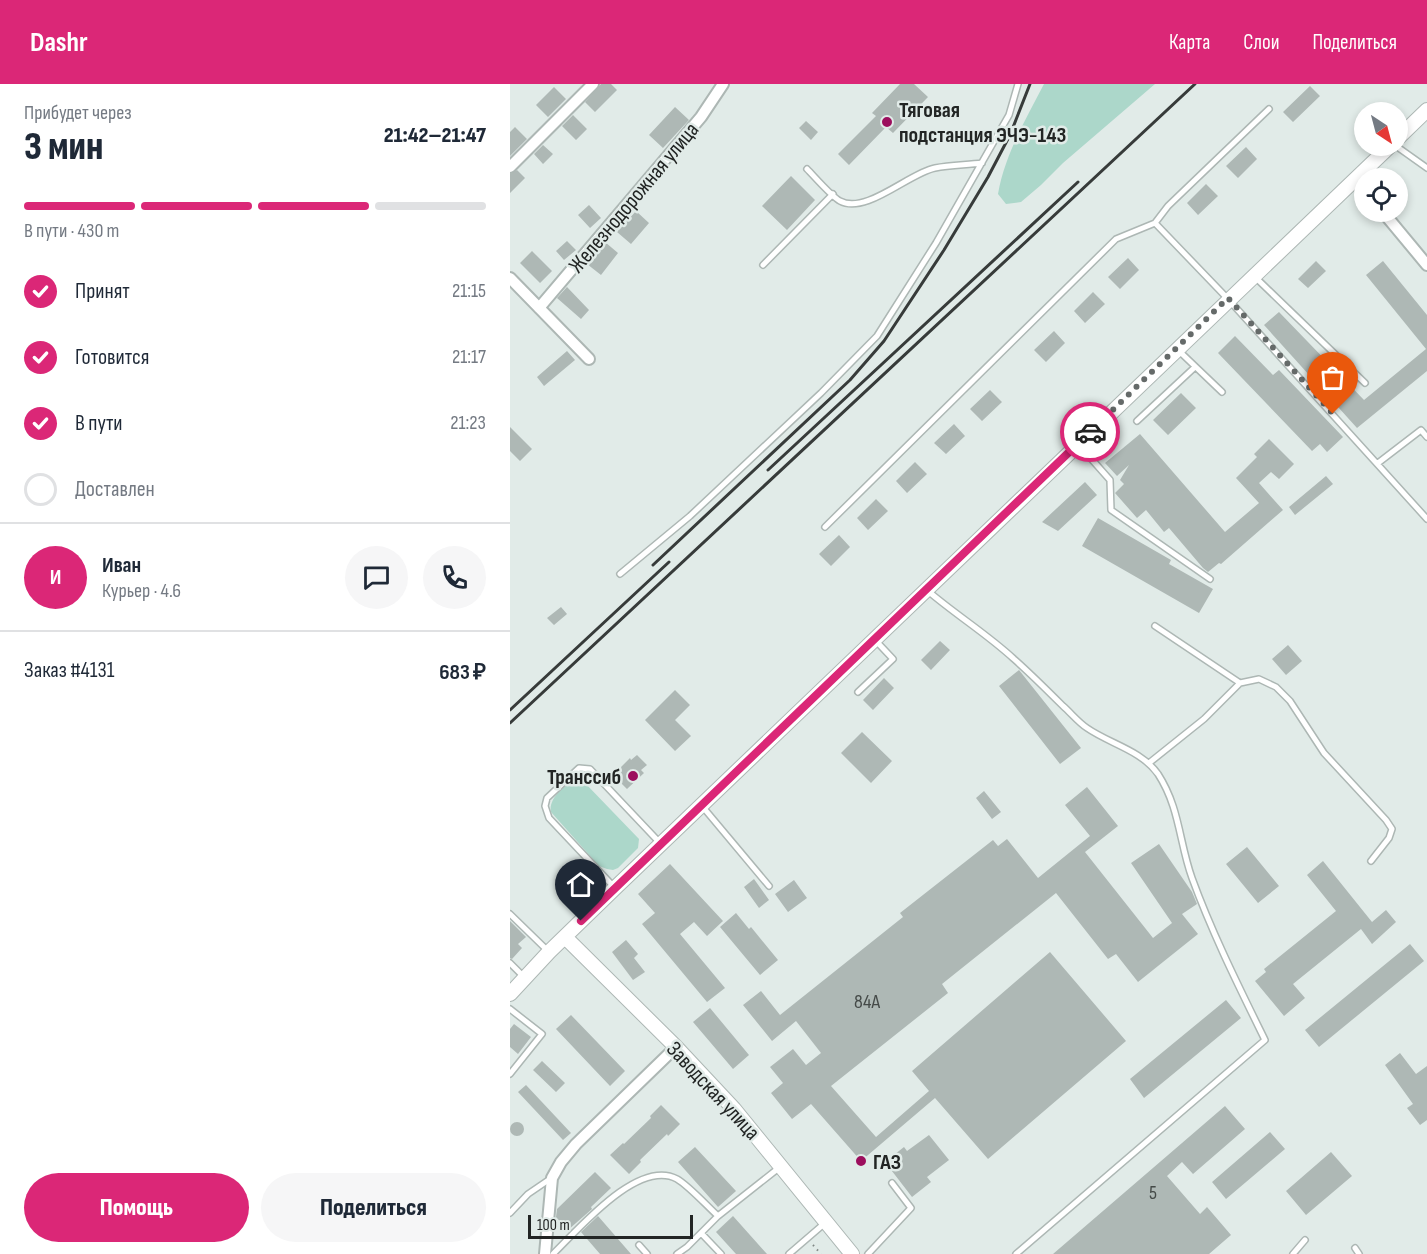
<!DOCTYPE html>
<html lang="ru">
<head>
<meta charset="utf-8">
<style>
  body { margin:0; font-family:"Sofia Sans Condensed",sans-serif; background:#f6f6f7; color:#1f2937; height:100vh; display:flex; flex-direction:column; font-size:22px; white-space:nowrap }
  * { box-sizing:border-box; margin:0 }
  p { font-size:20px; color:#747a83 }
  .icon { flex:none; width:33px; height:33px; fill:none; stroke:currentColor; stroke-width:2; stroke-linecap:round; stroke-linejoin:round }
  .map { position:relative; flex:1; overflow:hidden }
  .details { display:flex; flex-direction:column; background:#fff; width:510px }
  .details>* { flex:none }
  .needle { width:39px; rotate:144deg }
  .tools { position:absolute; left:844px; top:18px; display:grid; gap:12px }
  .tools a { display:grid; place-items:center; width:54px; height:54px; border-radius:50%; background:#fff; box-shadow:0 3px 9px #0003; font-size:30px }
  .scale { position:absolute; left:18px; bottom:15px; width:165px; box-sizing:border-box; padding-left:6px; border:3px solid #222524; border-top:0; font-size:16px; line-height:21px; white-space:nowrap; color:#222524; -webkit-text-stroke:4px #e1ebe8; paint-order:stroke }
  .pin { position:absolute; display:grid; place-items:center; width:51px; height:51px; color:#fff; margin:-62px -26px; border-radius:50% 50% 50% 0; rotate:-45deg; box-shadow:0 0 6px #0007 }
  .pin .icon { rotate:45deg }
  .courier { position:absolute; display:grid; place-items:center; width:60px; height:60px; margin:-30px; border:4px solid #db2777; border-radius:50%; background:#fff; color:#222; box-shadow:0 2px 8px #0007 }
  .summary em { font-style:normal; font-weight:800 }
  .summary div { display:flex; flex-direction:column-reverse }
  .summary { display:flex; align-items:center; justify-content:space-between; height:102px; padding:0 24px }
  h1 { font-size:39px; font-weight:800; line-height:45px }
  .bar { display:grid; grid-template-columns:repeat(4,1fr); gap:9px 6px; align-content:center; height:72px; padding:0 24px }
  .bar i { height:8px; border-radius:4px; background:#e0e1e3 }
  .bar .current { background:#db2777 }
  .bar p { grid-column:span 4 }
  .line { display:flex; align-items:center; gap:15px; padding:0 24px; border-top:2px solid #e0e1e3 }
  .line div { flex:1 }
  .round { display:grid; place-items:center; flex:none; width:63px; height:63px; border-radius:32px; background:#f6f6f7 }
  ol { padding:0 24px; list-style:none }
  li { display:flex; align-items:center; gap:18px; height:66px }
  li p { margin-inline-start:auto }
  li .icon { padding:6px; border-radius:50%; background:#db2777; color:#fff; stroke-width:4 }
  li:last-child { color:#747a83 }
  li i { width:33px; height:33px; border:3px solid #e0e1e3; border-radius:50% }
  .button { display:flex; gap:12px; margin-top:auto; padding:12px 24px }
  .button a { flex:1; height:69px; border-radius:36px; background:#db2777; color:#fff; font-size:24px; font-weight:800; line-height:69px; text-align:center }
  .button a+a { background:#f6f6f7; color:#1f2937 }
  header { display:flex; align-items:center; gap:36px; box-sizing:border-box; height:84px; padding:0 30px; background:#db2777; color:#fff }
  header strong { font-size:28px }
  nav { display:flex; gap:33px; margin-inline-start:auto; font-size:21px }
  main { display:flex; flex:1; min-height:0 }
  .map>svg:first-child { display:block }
  .green { fill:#acd7ca }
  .building { fill:#aeb8b5 }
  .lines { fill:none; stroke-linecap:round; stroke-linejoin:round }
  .lane-casing { stroke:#adb7b4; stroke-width:8 }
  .street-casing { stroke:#adb7b4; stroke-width:14 }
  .secondary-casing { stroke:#adb7b4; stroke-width:16 }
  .path { stroke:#808785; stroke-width:2; stroke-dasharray:1.5 4.5; stroke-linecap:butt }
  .lane { stroke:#fff; stroke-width:5 }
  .street { stroke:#fff; stroke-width:10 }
  .secondary { stroke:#fff; stroke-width:14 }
  .rail { stroke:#373b3a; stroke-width:3 }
  .done { stroke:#656a69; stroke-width:6; stroke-dasharray:0 10.8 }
  .route { stroke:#db2777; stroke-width:8 }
  .poi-dot { fill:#9c0e5d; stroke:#e1ebe8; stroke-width:2 }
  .labels { text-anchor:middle; stroke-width:5; stroke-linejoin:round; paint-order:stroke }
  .number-label { font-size:20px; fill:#454a48 }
  .poi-label { font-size:22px; font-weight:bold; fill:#222524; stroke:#e1ebe8; text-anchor:start }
  .street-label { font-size:22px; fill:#222524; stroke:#e1ebe8 }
</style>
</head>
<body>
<header>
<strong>Dashr</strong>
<nav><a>Карта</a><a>Слои</a><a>Поделиться</a></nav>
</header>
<main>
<section class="details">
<div class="summary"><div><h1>3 мин</h1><p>Прибудет через</p></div><em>21:42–21:47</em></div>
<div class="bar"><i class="current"></i><i class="current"></i><i class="current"></i><i></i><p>В пути · 430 m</p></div>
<ol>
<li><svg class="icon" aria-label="check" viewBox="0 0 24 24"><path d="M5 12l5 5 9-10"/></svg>Принят<p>21:15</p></li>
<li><svg class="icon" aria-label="check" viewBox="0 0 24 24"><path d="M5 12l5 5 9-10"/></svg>Готовится<p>21:17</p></li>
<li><svg class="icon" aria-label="check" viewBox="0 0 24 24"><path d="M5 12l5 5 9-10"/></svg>В пути<p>21:23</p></li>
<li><i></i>Доставлен</li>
</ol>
<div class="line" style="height:108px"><b class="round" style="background:#db2777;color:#fff">И</b><div><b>Иван</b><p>Курьер · 4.6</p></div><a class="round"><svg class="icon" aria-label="chat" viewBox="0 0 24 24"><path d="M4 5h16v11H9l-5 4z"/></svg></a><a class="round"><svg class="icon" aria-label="phone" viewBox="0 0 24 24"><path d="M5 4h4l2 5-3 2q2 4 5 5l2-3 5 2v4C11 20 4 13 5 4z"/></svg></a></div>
<div class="line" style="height:78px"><div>Заказ #4131</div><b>683 ₽</b></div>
<div class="button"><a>Помощь</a><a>Поделиться</a></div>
</section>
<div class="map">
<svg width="917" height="1170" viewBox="0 0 917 1170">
  <rect width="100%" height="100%" fill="#e1ebe8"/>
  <path class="green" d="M534,0H645L553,79L531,101L511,118L496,120L488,110C495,70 516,35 534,0Z
    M67,697L75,699L129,755L128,764L108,784L103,786L97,785L89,782L41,728C38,715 55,699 67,697Z"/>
  <path class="building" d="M91,0H101L107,6L85,28L75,18Z
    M390,0H404L418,13L383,49L376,43L339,81L328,70L366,32L362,29Z
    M800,2L810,12L783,38L773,28Z
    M44,3L56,15L38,33L26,21Z
    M165,23L179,36L153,64L139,51Z
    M63,31L77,45L66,56L52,42Z
    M296,37L308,48L301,56L289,44Z
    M5,43L17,55L0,72V48Z
    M33,61L43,70L33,80L24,70Z
    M736,63L747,75L728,94L716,82Z
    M7,86L15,94L0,109V90Z
    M281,92L305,116L277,146L252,122Z
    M696,100L708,112L688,131L677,119Z
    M79,121L91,134L80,144L68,131Z
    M126,127L139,139L121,160L107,148Z
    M57,157L66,166L54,176L46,167Z
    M95,158L108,169L91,191L77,180Z
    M22,167L42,187L30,199L10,179Z
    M618,174L629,186L610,205L598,193Z
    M806,177L816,187L798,204L788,195Z
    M873,177L917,231V287L847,344L754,241L769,228L854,316L916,265L856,191Z
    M57,203L79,226L71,235L47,214Z
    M583,208L595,220L575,239L564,227Z
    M544,247L555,259L536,278L524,266Z
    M725,252L763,291L769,286L833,353L817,368L810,360L802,367L708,269Z
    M57,267L65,276L34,302L27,293Z
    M480,306L492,318L472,337L460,325Z
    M671,309L686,324L658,351L643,336Z
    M444,340L455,352L436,370L424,359Z
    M0,343L22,365L10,377L0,367Z
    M630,350L715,448L749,419L726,394L747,373L744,370L759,355L784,380L769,395L761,388L749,399L773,426L711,480L709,479L698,488L693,484L659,444L654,448L636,426L627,434L605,409L614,400L610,396L619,381L607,392L595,379Z
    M405,378L417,390L397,409L386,397Z
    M816,392L823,400L785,431L779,423Z
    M575,398L587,411L548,447L532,438Z
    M366,415L378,427L358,446L347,434Z
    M588,434L661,476L659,480L703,505L689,529L572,462Z
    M329,451L340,463L321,482L309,470Z
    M51,523L57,530L44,541L37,534Z
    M430,557L440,566L421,586L411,576Z
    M778,561L792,577L776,591L762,575Z
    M509,586L571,664L550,680L489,602Z
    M374,594L384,604L363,626L353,616Z
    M165,606L180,621L165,636L181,652L165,667L135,636Z
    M352,648L382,677L361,699L331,669Z
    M127,671L137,681L131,686L134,689L117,705L103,691L120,674L121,676Z
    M577,703L608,742L575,768L643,854L662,839L621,779L649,760L682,808L687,820L672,830L688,850L628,898L606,870L598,875L546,809L432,900L438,909L321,1002L366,1053L419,1007L402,987L540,868L616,957L478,1075L425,1014L351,1077L301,1020L282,1035L261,1009L273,999L260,983L283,965L296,981L311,969L286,937L262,957L233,921L251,907L270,931L393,833L390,829L483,756L488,762L497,755L528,794L580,752L555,721Z
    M474,707L491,728L482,735L466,714Z
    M737,763L769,802L748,819L716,780Z
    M813,777L862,838L876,826L886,838L862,860L851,845L783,900L795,914L774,932L745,897L756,888L754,885L826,827L797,791Z
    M160,780L213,837L197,852L184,838L170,850L215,904L197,918L132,840L145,829L128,810Z
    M244,795L259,816L249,824L234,803Z
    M284,796L297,814L278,828L265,810Z
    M226,829L239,845L241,843L268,876L250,891L210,843Z
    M0,837L16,853L8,860L12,864L2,875L0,874Z
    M116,856L128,870L124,874L135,888L123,896L102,868Z
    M900,860L914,877L809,963L795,946Z
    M716,916L731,934L634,1014L620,995Z
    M200,924L239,971L223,985L183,938Z
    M61,931L115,987L100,1002L46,945Z
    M4,940L21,953L8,970L0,963V945Z
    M890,969L906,990L917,982V1036L910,1041L897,1024L903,1020L875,981Z
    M32,977L55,999L46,1008L23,986Z
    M16,1001L61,1049L53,1056L8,1008Z
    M151,1021L170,1040L158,1052L157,1050L130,1076L131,1078L119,1090L100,1071L113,1059L114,1060L141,1034L140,1032Z
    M715,1022L735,1045L683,1090L672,1078L657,1092L690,1130L697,1123L721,1151L699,1170H543Z
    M0 1045a7 7 0 1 1 14 0a7 7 0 1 1-14 0Z
    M760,1048L775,1065L716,1115L702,1098Z
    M419,1051L439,1076L417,1093L421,1098L402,1113L375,1078L394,1063L397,1067Z
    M185,1063L226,1107L208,1123L168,1078Z
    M821,1068L842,1092L796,1131L776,1107Z
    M85,1088L101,1104L81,1123L82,1125L58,1146L46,1133L47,1125Z
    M88,1132L121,1170H90L71,1148Z
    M223,1132L257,1170H226L206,1148Z"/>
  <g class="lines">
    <defs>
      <path id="lane" d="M886,62L917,84
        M297,85C304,92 322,113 330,117C356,131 399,89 425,84C441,81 457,81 472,79
        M645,139L658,122L759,25
        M253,181L323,110
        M744,192L855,299
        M668,266L712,308
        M627,337L685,283
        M569,361L600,396L601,426L700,495
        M868,379L911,346L917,353
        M315,443L606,155L645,139L718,215L917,435
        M110,490L180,432L311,309L367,252L426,159L499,31L508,0
        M418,507C446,531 477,550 504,575C521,590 537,606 553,622C561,629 568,638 577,644C600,660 631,666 648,690C670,724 669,758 682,794C702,849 729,903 755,956L506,1170
        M645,542L730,599
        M348,608L383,575L366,557
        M639,679L694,635L730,599L749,595L766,603L780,617L814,669L876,736L882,745L879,754L861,777
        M192,722L259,802
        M104,803L39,734L35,722L37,714L69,684L80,685L150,759
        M0,830L38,867
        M0,879L14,893
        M0,925L32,950L0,990
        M0,1129L18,1110L40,1095
        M191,1149L211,1170
        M129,1161L137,1170
        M845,1164L849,1170
        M43,1170C68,1146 128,1074 167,1095C179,1102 197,1122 208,1132
        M167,1170L177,1163L208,1132L270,1083
        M279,1170L315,1139
        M358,1170L401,1124L382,1099
        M783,1170L795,1156"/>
      <path id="street" d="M0,83L83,0
        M846,94L855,105
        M873,128L917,181
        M0,194L79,275
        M29,224L191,33L213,0
        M35,1170L42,1094L51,1078L66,1060L166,963"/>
      <path id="secondary" d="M888,54L917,26
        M55,853L166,963L224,1025L342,1170
        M0,910L39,868L105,804L880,62"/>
    </defs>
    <use href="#lane" class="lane-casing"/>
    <use href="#street" class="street-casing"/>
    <use href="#secondary" class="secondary-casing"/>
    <path class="path" d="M303,1161L311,1170"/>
    <use href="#lane" class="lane"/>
    <use href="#street" class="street"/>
    <use href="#secondary" class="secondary"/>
    <path class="rail" d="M258,386L568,98
      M143,481L340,296L374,257L434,166L478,93L500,51L520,0
      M0,626L159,478
      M0,639L685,0"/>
  </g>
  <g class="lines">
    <path class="done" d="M580,348L718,214L823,330"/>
    <path class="route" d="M71,837L580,348"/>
  </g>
  <g class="poi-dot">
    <circle cx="377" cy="38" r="6"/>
    <circle cx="123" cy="692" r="6"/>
    <circle cx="351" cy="1077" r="6"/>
  </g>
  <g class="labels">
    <g class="number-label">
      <text x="357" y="924">84А</text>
      <text x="643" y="1115">5</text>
    </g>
    <g class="poi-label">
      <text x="389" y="33">Тяговая<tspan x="389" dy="25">подстанция ЭЧЭ-143</tspan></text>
      <text x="111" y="700" text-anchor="end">Транссиб</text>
      <text x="363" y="1085">ГАЗ</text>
    </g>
    <g class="street-label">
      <text transform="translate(123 113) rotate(-50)" y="8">Железнодорожная улица</text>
      <text transform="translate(204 1006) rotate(47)" y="8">Заводская улица</text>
    </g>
  </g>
</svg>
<div class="tools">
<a><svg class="needle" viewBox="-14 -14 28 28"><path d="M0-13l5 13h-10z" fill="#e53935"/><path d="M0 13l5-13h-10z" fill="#747a83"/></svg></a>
<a><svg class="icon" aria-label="locate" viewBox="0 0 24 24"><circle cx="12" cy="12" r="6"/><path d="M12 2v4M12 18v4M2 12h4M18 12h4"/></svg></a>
</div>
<div class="scale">100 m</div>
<div class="pin" style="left:823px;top:330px;background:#ea580c"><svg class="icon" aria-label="bag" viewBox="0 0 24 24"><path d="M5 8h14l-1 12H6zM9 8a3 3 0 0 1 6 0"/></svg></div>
<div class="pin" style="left:71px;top:837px;background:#1f2937"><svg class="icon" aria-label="home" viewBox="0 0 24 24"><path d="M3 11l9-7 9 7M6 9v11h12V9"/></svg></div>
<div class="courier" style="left:580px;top:348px"><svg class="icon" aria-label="car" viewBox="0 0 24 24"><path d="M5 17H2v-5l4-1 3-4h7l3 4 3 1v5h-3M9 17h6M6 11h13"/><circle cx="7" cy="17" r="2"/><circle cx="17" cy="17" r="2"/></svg></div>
</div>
</main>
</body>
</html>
